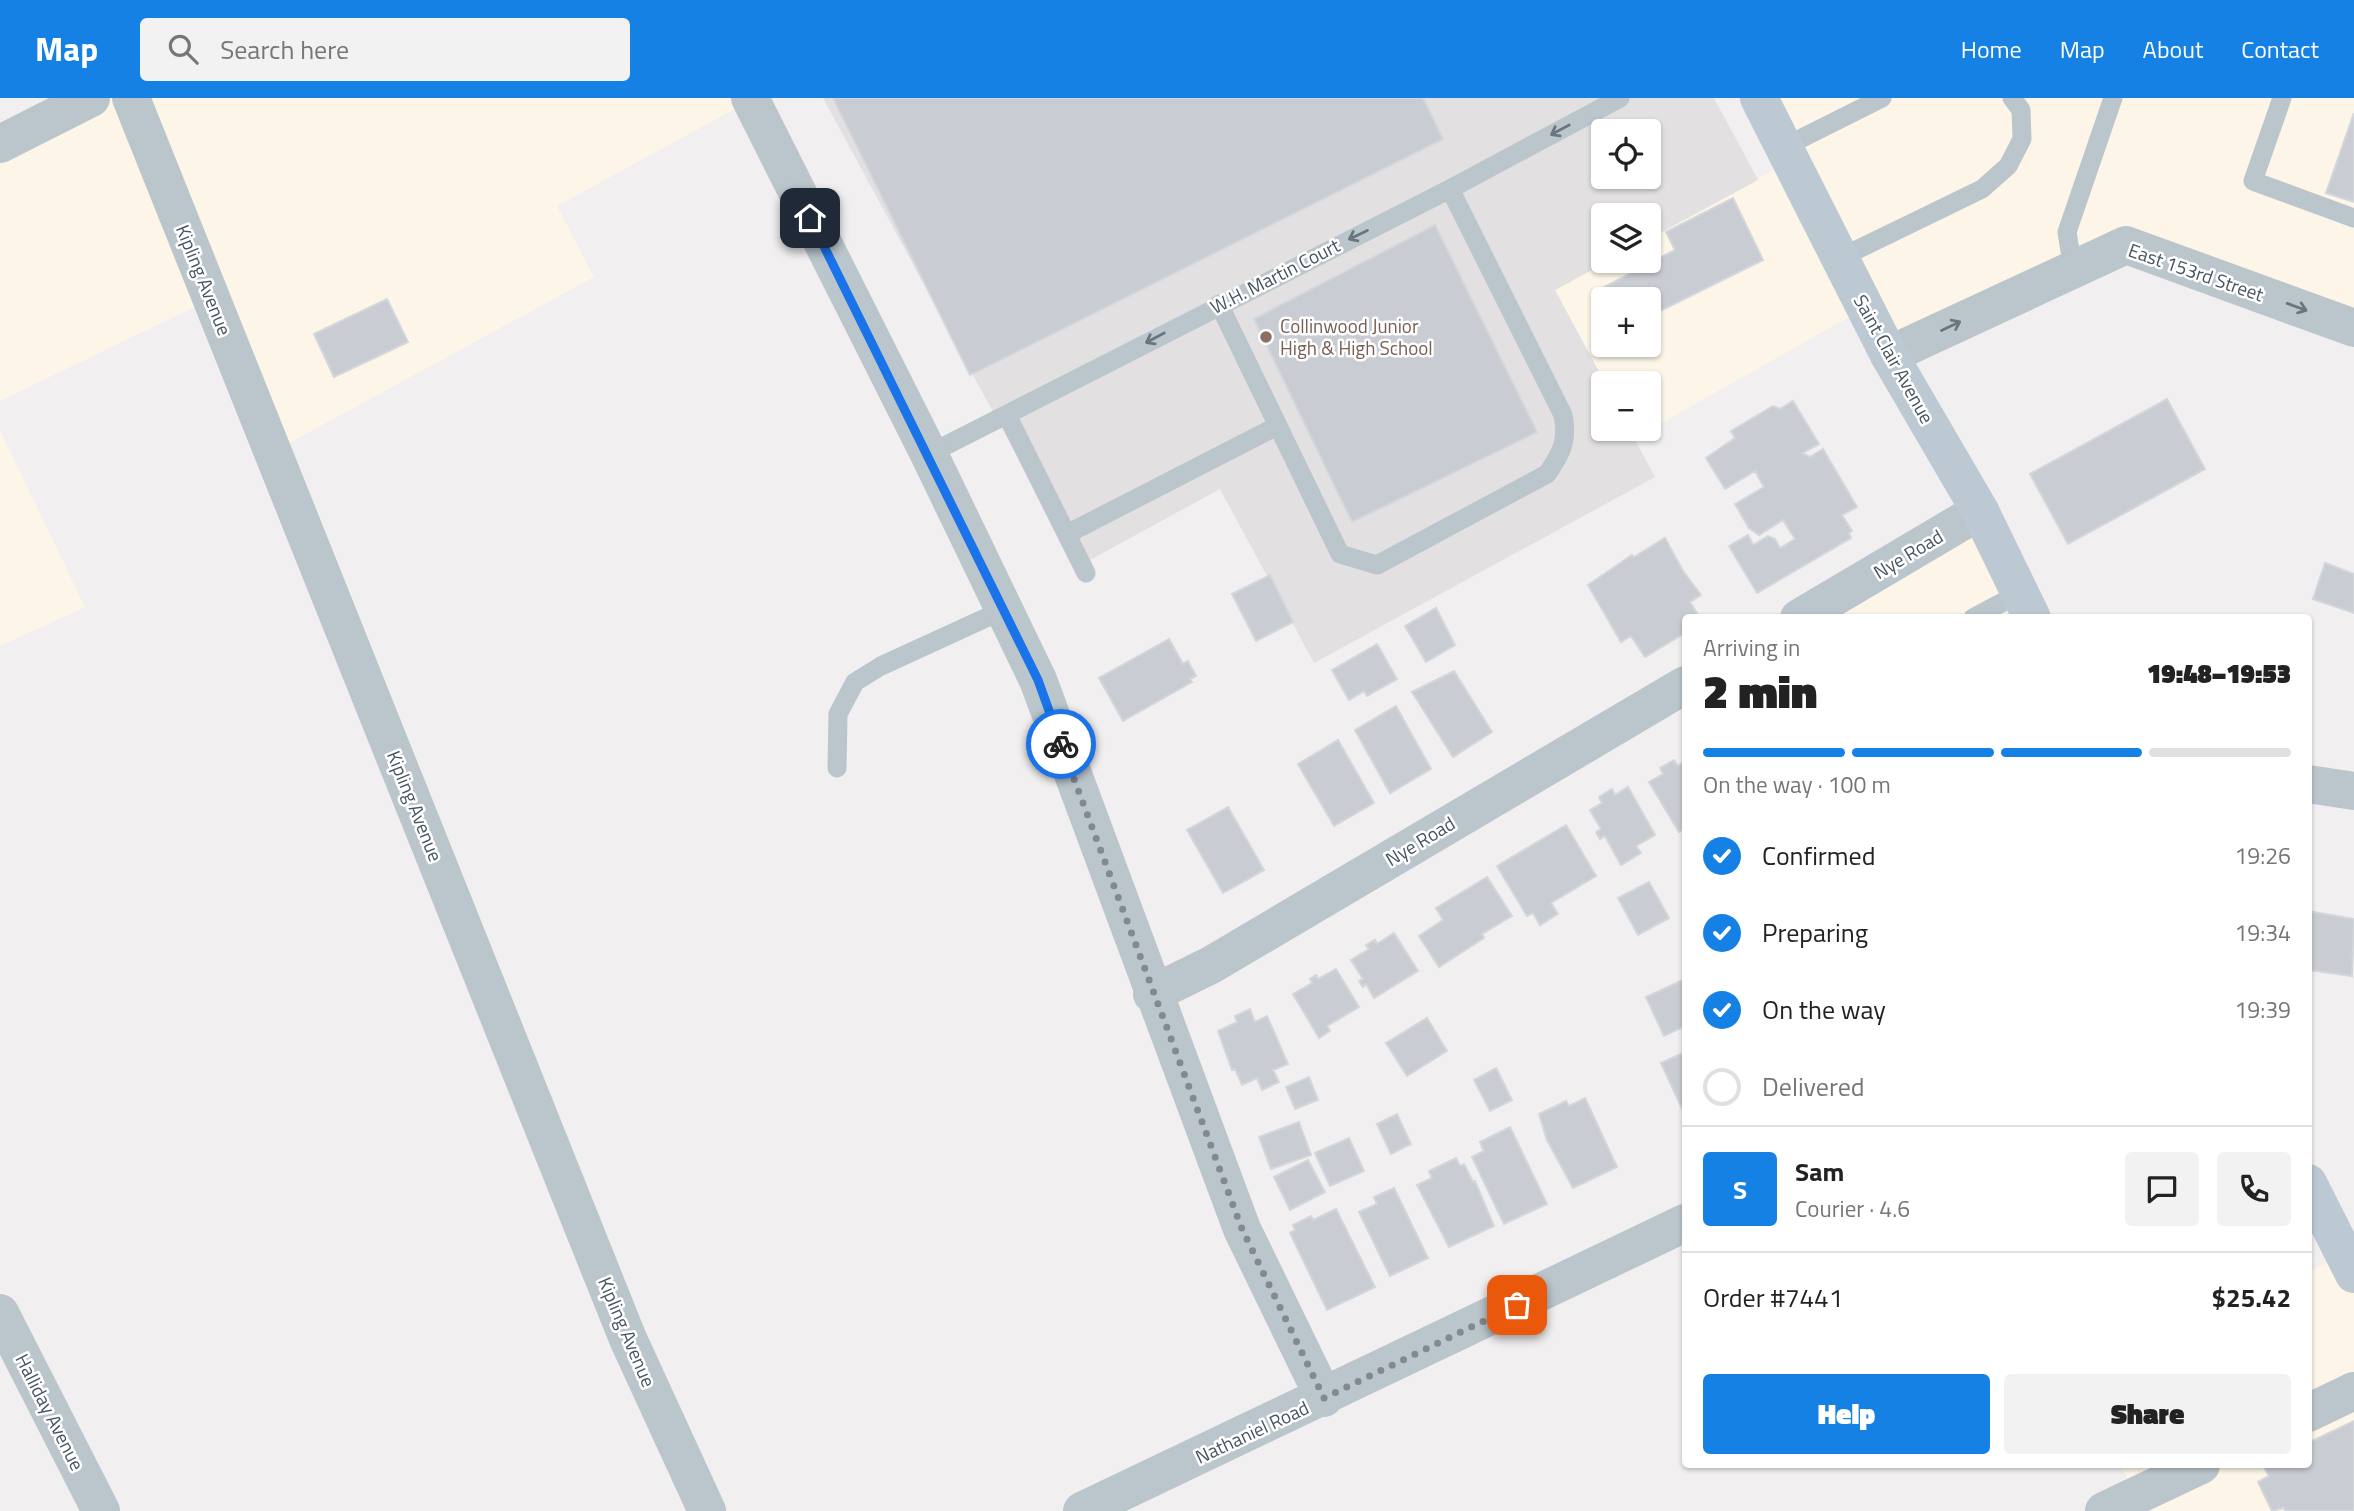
<!DOCTYPE html>
<html lang="en">
<head>
<meta charset="utf-8">
<style>
  body { margin:0; font-family:"Titillium Web",sans-serif; background:#f2f2f2; color:#222; height:100vh; display:flex; flex-direction:column; font-size:26px; white-space:nowrap }
  * { box-sizing:border-box; margin:0 }
  p { font-size:23px; color:#767676 }
  .icon { flex:none; width:38px; height:38px; fill:none; stroke:currentColor; stroke-width:2; stroke-linecap:round; stroke-linejoin:round }
  .map { position:relative; flex:1; overflow:hidden }
  .sheet { position:absolute; left:1682px; top:516px; width:630px; height:854px; display:flex; flex-direction:column; background:#fff; border-radius:7px; box-shadow:0 2px 5px #0004 }
  .sheet>* { flex:none }
  .controls { position:absolute; left:1591px; top:21px; display:grid; gap:14px }
  .controls a { display:grid; place-items:center; width:70px; height:70px; border-radius:7px; background:#fff; box-shadow:0 2px 5px #0004; font-size:35px }
  .pin { position:absolute; display:grid; place-items:center; width:60px; height:60px; color:#fff; margin:-30px; border-radius:14px; box-shadow:0 4px 10px #0006 }
  .courier { position:absolute; display:grid; place-items:center; width:70px; height:70px; margin:-35px; border:5px solid #1a73e8; border-radius:50%; background:#fff; color:#222; box-shadow:0 2px 9px #0007 }
  .headline em { font-style:normal; font-weight:800 }
  .headline div { display:flex; flex-direction:column-reverse }
  .headline { display:flex; align-items:center; justify-content:space-between; height:119px; padding:0 21px }
  h1 { font-size:46px; font-weight:800; line-height:52px }
  .bar { display:grid; grid-template-columns:repeat(4,1fr); gap:10px 7px; align-content:center; height:84px; padding:0 21px }
  .bar i { height:9px; border-radius:5px; background:#e0e0e0 }
  .bar .active { background:#1681e4 }
  .bar p { grid-column:span 4 }
  .line { display:flex; align-items:center; gap:18px; padding:0 21px; border-top:2px solid #e0e0e0 }
  .line div { flex:1 }
  .round { display:grid; place-items:center; flex:none; width:74px; height:74px; border-radius:7px; background:#f2f2f2 }
  ol { padding:0 21px; list-style:none }
  li { display:flex; align-items:center; gap:21px; height:77px }
  li p { margin-inline-start:auto }
  li .icon { padding:7px; border-radius:50%; background:#1681e4; color:#fff; stroke-width:4 }
  li:last-child { color:#767676 }
  li i { width:38px; height:38px; border:4px solid #e0e0e0; border-radius:50% }
  .action { display:flex; gap:14px; margin-top:auto; padding:14px 21px }
  .action a { flex:1; height:80px; border-radius:7px; background:#1681e4; color:#fff; font-size:28px; font-weight:800; line-height:80px; text-align:center }
  .action a+a { background:#f2f2f2; color:#222 }
  header { display:flex; align-items:center; gap:42px; box-sizing:border-box; height:98px; padding:0 35px; background:#1681e4; color:#fff }
  header strong { font-size:33px }
  nav { display:flex; gap:38px; margin-inline-start:auto; font-size:24px }
  .search { width:490px; height:63px; background:#f2f2f2; display:flex; align-items:center; gap:18px; box-sizing:border-box; padding:0 24px; border-radius:7px; color:#767676; font-size:26px }
  .map>svg:first-child { display:block }
  .commercial { fill:#fcf5e8; fill-rule:evenodd }
  .education { fill:#e2e0e1; fill-rule:evenodd }
  .building { fill:#c9ccd2; stroke:#d3d6da; stroke-width:2 }
  .lines { fill:none; stroke-linecap:round; stroke-linejoin:round }
  .lane { stroke:#bac5cc; stroke-width:19 }
  .street { stroke:#bac5cc; stroke-width:38 }
  .secondary { stroke:#bcc9d3; stroke-width:38 }
  .oneway { stroke:#6a767e }
  .done { stroke:#828a90; stroke-width:7; stroke-dasharray:0 12.6 }
  .route { stroke:#1a73e8; stroke-width:9 }
  .education-dot { fill:#8d6e63; stroke:#fff; stroke-width:2.5 }
  .labels { text-anchor:middle; stroke-width:5; stroke-linejoin:round; paint-order:stroke }
  .street-label { font-size:19px; fill:#47545d; stroke:#fff }
  .education-label { font-size:19px; fill:#785e54; stroke:#fff; text-anchor:start }
</style>
</head>
<body>
<header>
<strong>Map</strong>
<div class="search"><svg class="icon" aria-label="search" viewBox="0 0 24 24"><circle cx="10" cy="10" r="6"/><path d="M15 15l6 6"/></svg>Search here</div>
<nav><a>Home</a><a>Map</a><a>About</a><a>Contact</a></nav>
</header>
<div class="map">
<svg width="2354" height="1413" viewBox="0 0 2354 1413">
  <rect width="100%" height="100%" fill="#f1efef"/>
  <path class="commercial" d="M91,0H750L751,2L557,108L594,179L273,354L211,201L0,303V46Z
    M1759,0H2354V230L2126,147L1889,257L1865,210L1635,340L1629,331H1648V285H1605L1555,192L1609,163H1648L1649,141L1790,63ZM1603,201H1648V247H1603Z
    M0,332L85,509L0,548Z
    M1980,413L2032,520H1799Z
    M2344,1156L2354,1176V1413H2144L2120,1367H2308V1174Z"/>
  <path class="education" d="M823,0H1714L1758,82L1649,141L1648,117H1603V163H1609L1555,192L1605,285L1603,331H1629L1655,379L1314,565L1220,391L1077,469ZM1603,33H1648V79H1603Z"/>
  <path class="building" d="M833,0H1423L1443,41L970,277Z
    M2354,15V104L2326,95Z
    M1733,100L1763,162L1648,219V201H1603V214L1593,195L1675,152L1666,134Z
    M1435,127L1537,334L1352,424L1254,221Z
    M387,201L408,244L334,279L314,236Z
    M1603,224V242L1600,243L1592,229Z
    M2167,301L2205,371L2068,446L2030,376Z
    M1793,303L1819,346L1802,355L1810,359L1823,351L1857,409L1842,417L1852,433L1849,435L1851,440L1757,495L1729,448L1748,437L1753,447L1768,438L1775,441L1780,450L1795,441L1783,422L1759,437L1749,430L1735,406L1764,389L1755,373L1725,391L1706,360L1735,340L1731,333L1773,308L1780,311Z
    M1665,440L1683,473L1701,497L1690,504L1700,520H1685V535L1645,559L1631,538L1621,544L1588,487L1632,457L1634,459Z
    M2325,465L2354,476V515L2313,501Z
    M1270,477L1293,524L1256,543L1232,496Z
    M1436,510L1455,547L1426,564L1405,528Z
    M1169,541L1183,566L1188,563L1196,578L1190,581L1192,584L1123,623L1099,580Z
    M1377,546L1397,581L1367,598L1364,593L1349,602L1332,572Z
    M1454,573L1492,634L1453,659L1412,594Z
    M1396,608L1431,671L1390,695L1355,632Z
    M1338,642L1374,705L1334,728L1298,666Z
    M1674,662L1678,668L1685,663V730L1679,734L1649,684L1663,676L1660,670Z
    M1628,689L1655,737L1636,748L1641,755L1621,767L1605,738L1600,741L1596,734L1601,731L1590,712L1602,705L1599,699L1612,691L1615,697Z
    M1228,709L1264,772L1223,795L1187,732Z
    M1566,727L1596,778L1551,805L1558,816L1540,827L1533,815L1527,818L1497,768Z
    M1487,779L1512,818L1482,836L1484,840L1439,869L1419,838L1443,822L1436,810Z
    M1649,784L1669,820L1638,837L1618,800Z
    M2308,813L2354,821L2352,878L2308,872Z
    M1394,835L1418,873L1374,900L1366,886L1363,889L1359,883L1363,881L1351,862L1369,851L1366,847L1375,842L1377,846Z
    M1336,871L1359,909L1327,928L1330,933L1319,940L1293,896L1312,885L1310,881L1316,877L1318,881Z
    M1683,882L1685,928L1664,938L1646,899Z
    M1250,911L1255,924L1267,918L1288,966L1273,972L1279,984L1262,992L1257,980L1242,987L1235,971L1232,972L1218,933L1237,924L1235,918Z
    M1427,920L1447,953L1407,978L1386,945Z
    M1685,954V1017L1661,965Z
    M1496,970L1512,1002L1490,1013L1474,982Z
    M1309,979L1318,1002L1295,1011L1286,989Z
    M1585,1000L1617,1069L1573,1090L1547,1042L1539,1016L1566,1003L1569,1008Z
    M1397,1016L1411,1046L1391,1056L1377,1026Z
    M1299,1024L1311,1057L1271,1071L1259,1039Z
    M1510,1029L1547,1106L1504,1126L1472,1059L1484,1053L1480,1044Z
    M1349,1040L1364,1073L1330,1088L1315,1055Z
    M1456,1060L1460,1068L1464,1066L1473,1084L1475,1083L1494,1128L1449,1149L1417,1087L1432,1080L1429,1073Z
    M1308,1062L1325,1094L1290,1112L1274,1079Z
    M1394,1090L1428,1160L1390,1178L1359,1114L1377,1106L1374,1099Z
    M1336,1111L1375,1189L1327,1212L1290,1135L1295,1132L1293,1127L1311,1118L1313,1122Z
    M2354,1323V1413H2285L2284,1410L2272,1413L2258,1384L2269,1378L2263,1367H2308V1345Z"/>
  <g class="lines">
    <path class="lane" d="M2282,0L2253,83L2354,120
      M1784,49L1882,0
      M1840,160L1982,91L2008,68L2022,41L2021,12L2012,0
      M2073,172L2067,134L2113,0
      M1219,206L1340,456L1377,467L1547,376C1562,355 1568,342 1563,317L1450,91
      M1007,317L1086,475
      M929,356L1450,91L1620,0
      M1067,436L1277,328
      M1973,520L2020,495
      M837,670L838,616L855,584L881,568L1003,512"/>
    <path class="street" d="M131,0L628,1241L707,1413
      M750,0L929,356L1038,582L1242,1131L1324,1300
      M0,46L91,0
      M1889,257L2126,147L2354,230
      M1799,520L1980,413
      M2308,686L2354,693
      M1152,896L1211,867L1685,587
      M0,1215L101,1413
      M2308,1315L2354,1293
      M1082,1413L1685,1125
      M2104,1413L2201,1367"/>
    <path class="secondary" d="M1759,0L1889,257L1980,413L2032,520
      M2308,1085L2354,1176"/>
  </g>
  <defs><path id="oneway-shaft" d="M-6 0H5M1.5-3L5.5 0L1.5 3" fill="none" stroke-width="1.6" stroke-linecap="round" stroke-linejoin="round" transform="scale(1.75)"/></defs>
  <g class="oneway">
    <use href="#oneway-shaft" transform="translate(1560 32) rotate(152)"/>
    <use href="#oneway-shaft" transform="translate(1358 137) rotate(154)"/>
    <use href="#oneway-shaft" transform="translate(2297 209) rotate(20)"/>
    <use href="#oneway-shaft" transform="translate(1951 228) rotate(-25)"/>
    <use href="#oneway-shaft" transform="translate(1155 240) rotate(152)"/>
  </g>
  <g class="lines">
    <path class="done" d="M1061,646L1242,1131L1324,1300L1517,1207"/>
    <path class="route" d="M810,120L1038,582L1061,646"/>
  </g>
  <circle class="education-dot" cx="1266" cy="239" r="7"/>
  <g class="labels">
    <g class="street-label">
      <text transform="translate(2196 174) rotate(19)" y="7">East 153rd Street</text>
      <text transform="translate(1275 178) rotate(-27)" y="7">W.H. Martin Court</text>
      <text transform="translate(204 182) rotate(68)" y="7">Kipling Avenue</text>
      <text transform="translate(1894 261) rotate(61)" y="7">Saint Clair Avenue</text>
      <text transform="translate(1908 456) rotate(-31)" y="7">Nye Road</text>
      <text transform="translate(415 708) rotate(68)" y="7">Kipling Avenue</text>
      <text transform="translate(1420 743) rotate(-31)" y="7">Nye Road</text>
      <text transform="translate(627 1234) rotate(67)" y="7">Kipling Avenue</text>
      <text transform="translate(50 1314) rotate(63)" y="7">Halliday Avenue</text>
      <text transform="translate(1252 1334) rotate(-25)" y="7">Nathaniel Road</text>
    </g>
    <g class="education-label">
      <text x="1280" y="235">Collinwood Junior<tspan x="1280" dy="22">High &amp; High School</tspan></text>
    </g>
  </g>
</svg>
<div class="controls">
<a><svg class="icon" aria-label="locate" viewBox="0 0 24 24"><circle cx="12" cy="12" r="6"/><path d="M12 2v4M12 18v4M2 12h4M18 12h4"/></svg></a>
<a><svg class="icon" aria-label="layers" viewBox="0 0 24 24"><path d="M12 4l9 5-9 5-9-5zM3 14l9 5 9-5"/></svg></a>
<a>+</a>
<a>−</a>
</div>
<div class="pin" style="left:1517px;top:1207px;background:#ea580c"><svg class="icon" aria-label="bag" viewBox="0 0 24 24"><path d="M5 8h14l-1 12H6zM9 8a3 3 0 0 1 6 0"/></svg></div>
<div class="pin" style="left:810px;top:120px;background:#1f2937"><svg class="icon" aria-label="home" viewBox="0 0 24 24"><path d="M3 11l9-7 9 7M6 9v11h12V9"/></svg></div>
<div class="courier" style="left:1061px;top:646px"><svg class="icon" aria-label="bike" viewBox="0 0 24 24"><circle cx="6" cy="16" r="4"/><circle cx="18" cy="16" r="4"/><path d="M6 16l4-8h5l3 8M10 8l3 8H6M13 5h3"/></svg></div>
<section class="sheet">
<div class="headline"><div><h1>2 min</h1><p>Arriving in</p></div><em>19:48–19:53</em></div>
<div class="bar"><i class="active"></i><i class="active"></i><i class="active"></i><i></i><p>On the way · 100 m</p></div>
<ol>
<li><svg class="icon" aria-label="check" viewBox="0 0 24 24"><path d="M5 12l5 5 9-10"/></svg>Confirmed<p>19:26</p></li>
<li><svg class="icon" aria-label="check" viewBox="0 0 24 24"><path d="M5 12l5 5 9-10"/></svg>Preparing<p>19:34</p></li>
<li><svg class="icon" aria-label="check" viewBox="0 0 24 24"><path d="M5 12l5 5 9-10"/></svg>On the way<p>19:39</p></li>
<li><i></i>Delivered</li>
</ol>
<div class="line" style="height:126px"><b class="round" style="background:#1681e4;color:#fff">S</b><div><b>Sam</b><p>Courier · 4.6</p></div><a class="round"><svg class="icon" aria-label="chat" viewBox="0 0 24 24"><path d="M4 5h16v11H9l-5 4z"/></svg></a><a class="round"><svg class="icon" aria-label="phone" viewBox="0 0 24 24"><path d="M5 4h4l2 5-3 2q2 4 5 5l2-3 5 2v4C11 20 4 13 5 4z"/></svg></a></div>
<div class="line" style="height:91px"><div>Order #7441</div><b>$25.42</b></div>
<div class="action"><a>Help</a><a>Share</a></div>
</section>
</div>
</body>
</html>
